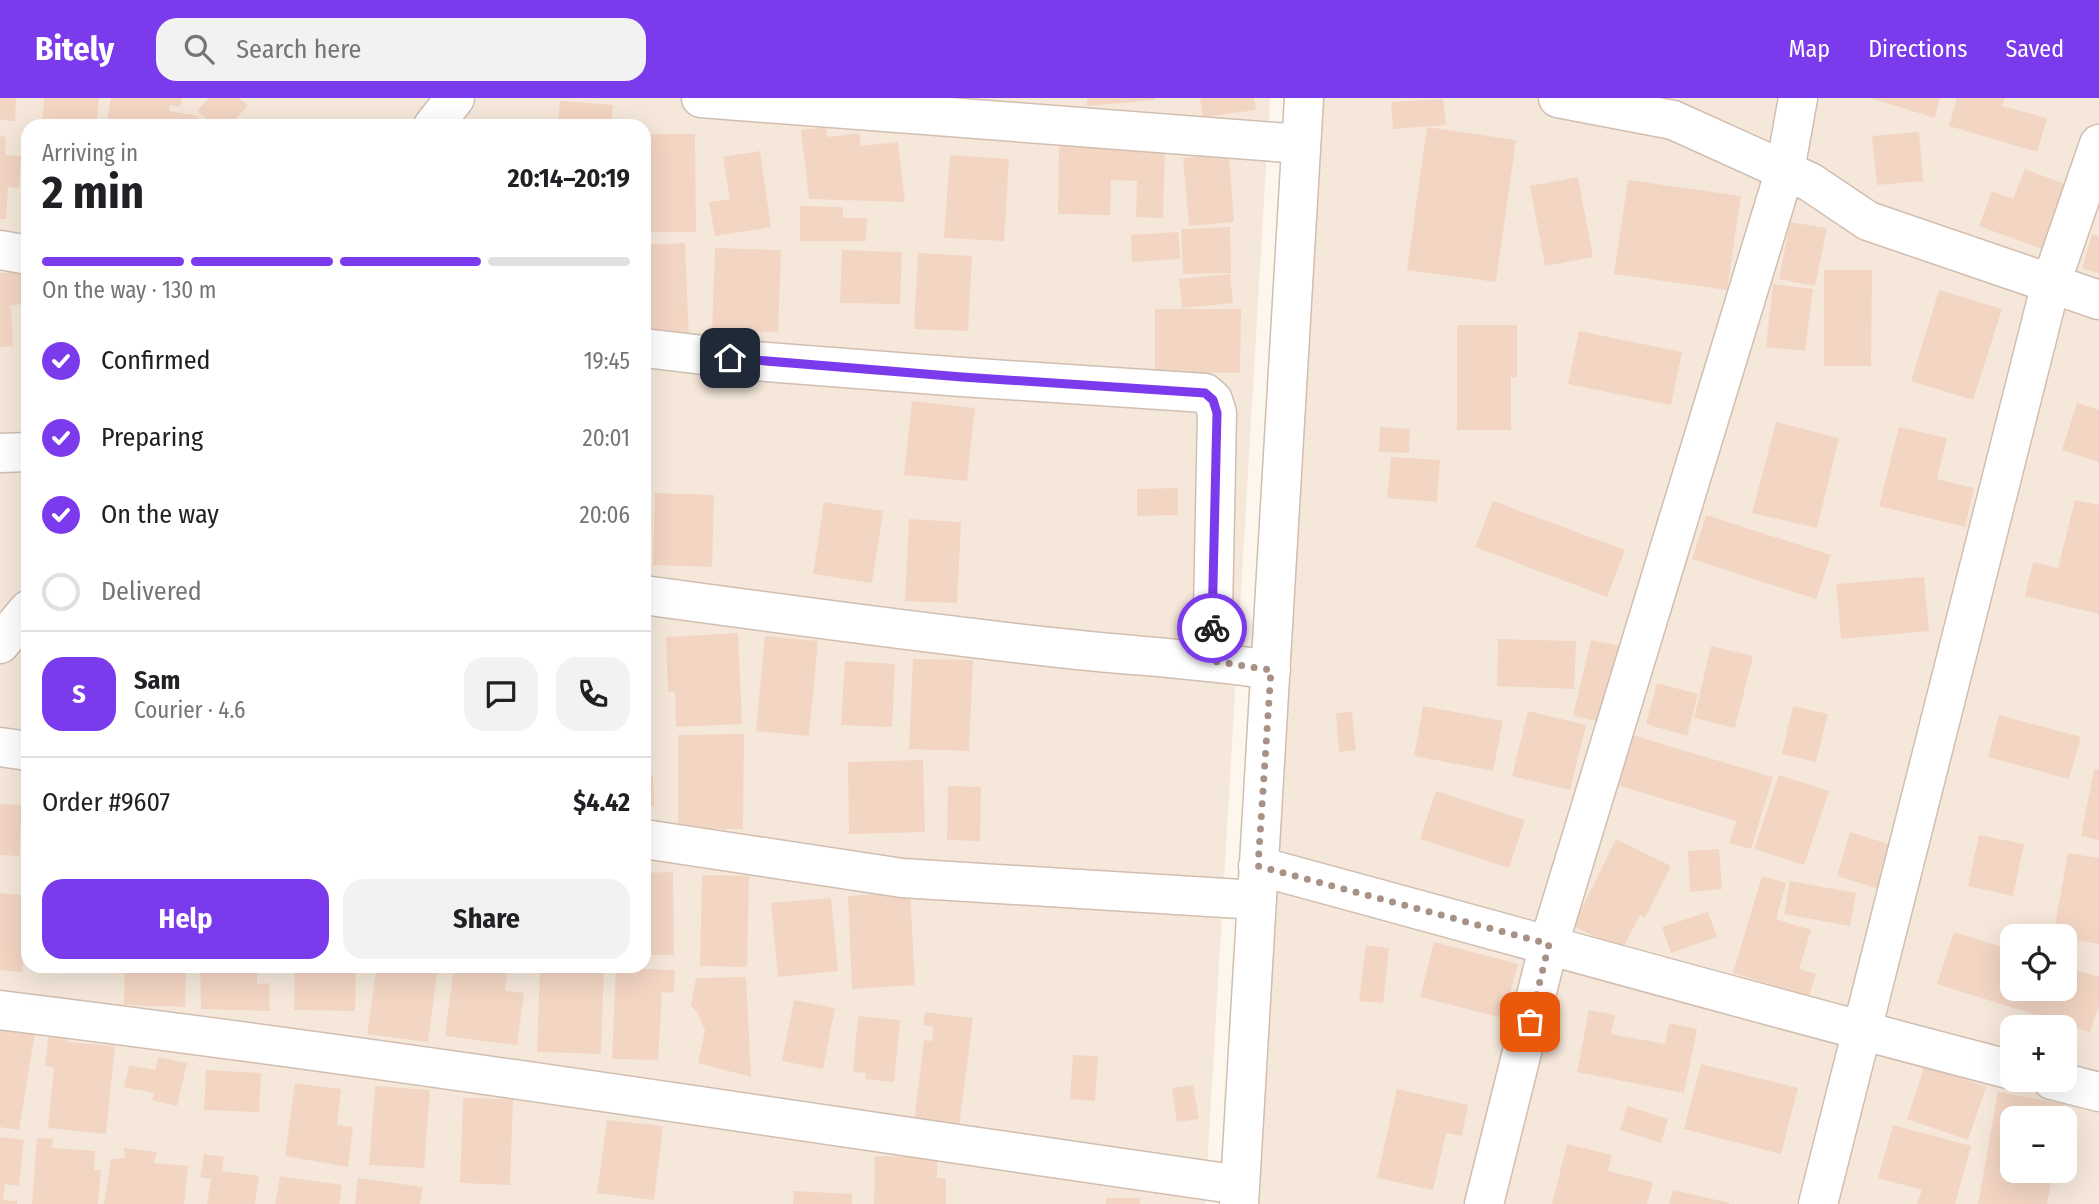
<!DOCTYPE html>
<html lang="en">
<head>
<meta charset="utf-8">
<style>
  body { margin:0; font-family:"Fira Sans Condensed",sans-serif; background:#f2f2f2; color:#202124; height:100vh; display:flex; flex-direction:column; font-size:26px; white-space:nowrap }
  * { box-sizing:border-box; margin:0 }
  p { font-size:23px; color:#757577 }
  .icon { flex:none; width:38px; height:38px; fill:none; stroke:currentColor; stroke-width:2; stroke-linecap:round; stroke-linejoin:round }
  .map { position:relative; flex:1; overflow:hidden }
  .panel { position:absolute; left:21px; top:21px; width:630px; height:854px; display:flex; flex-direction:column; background:#fff; border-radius:21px; box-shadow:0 7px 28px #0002 }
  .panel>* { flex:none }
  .fabs { position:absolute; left:2000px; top:826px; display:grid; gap:14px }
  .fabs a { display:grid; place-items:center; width:77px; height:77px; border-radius:14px; background:#fff; box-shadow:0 7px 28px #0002; font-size:35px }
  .pin { position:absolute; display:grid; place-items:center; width:60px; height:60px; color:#fff; margin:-30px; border-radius:14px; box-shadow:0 4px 10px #0006 }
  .courier { position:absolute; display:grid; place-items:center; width:70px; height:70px; margin:-35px; border:5px solid #7c3aed; border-radius:50%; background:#fff; color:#222; box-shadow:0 2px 9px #0007 }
  .summary em { font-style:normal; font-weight:700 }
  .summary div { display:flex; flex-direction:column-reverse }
  .summary { display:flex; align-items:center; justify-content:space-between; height:119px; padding:0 21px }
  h1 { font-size:46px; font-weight:700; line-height:52px }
  .bar { display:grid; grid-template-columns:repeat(4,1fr); gap:10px 7px; align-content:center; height:84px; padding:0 21px }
  .bar i { height:9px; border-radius:5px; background:#e0e0e0 }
  .bar .selected { background:#7c3aed }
  .bar p { grid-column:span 4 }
  .line { display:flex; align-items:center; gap:18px; padding:0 21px; border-top:2px solid #e0e0e0 }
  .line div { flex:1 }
  .round { display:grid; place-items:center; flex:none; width:74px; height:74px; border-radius:21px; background:#f2f2f2 }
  ol { padding:0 21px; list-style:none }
  li { display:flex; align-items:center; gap:21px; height:77px }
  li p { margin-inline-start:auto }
  li .icon { padding:7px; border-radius:50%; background:#7c3aed; color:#fff; stroke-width:4 }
  li:last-child { color:#757577 }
  li i { width:38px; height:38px; border:4px solid #e0e0e0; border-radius:50% }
  .primary-button { display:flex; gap:14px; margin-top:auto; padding:14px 21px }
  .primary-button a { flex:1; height:80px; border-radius:21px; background:#7c3aed; color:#fff; font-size:28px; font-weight:700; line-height:80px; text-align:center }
  .primary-button a+a { background:#f2f2f2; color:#202124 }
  header { display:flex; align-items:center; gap:42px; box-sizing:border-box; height:98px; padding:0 35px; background:#7c3aed; color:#fff }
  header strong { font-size:33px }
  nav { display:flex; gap:38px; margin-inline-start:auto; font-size:24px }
  .search { width:490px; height:63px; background:#f2f2f2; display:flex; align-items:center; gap:18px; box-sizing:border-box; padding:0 24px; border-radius:21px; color:#757577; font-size:26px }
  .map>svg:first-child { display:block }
  .residential { fill:#f5e8da; fill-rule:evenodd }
  .building { fill:#f3d5c3 }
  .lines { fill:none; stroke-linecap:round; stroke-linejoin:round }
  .minor-casing { stroke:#d1beb0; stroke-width:41 }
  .minor { stroke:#fff; stroke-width:38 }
  .done { stroke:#a89285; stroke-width:7; stroke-dasharray:0 12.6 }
  .route { stroke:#7c3aed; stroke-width:9 }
</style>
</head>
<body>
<header>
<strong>Bitely</strong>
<div class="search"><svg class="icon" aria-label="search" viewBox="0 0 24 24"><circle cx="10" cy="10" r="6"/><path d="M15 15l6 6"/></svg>Search here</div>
<nav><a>Map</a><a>Directions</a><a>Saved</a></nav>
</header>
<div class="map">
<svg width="2099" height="1106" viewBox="0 0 2099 1106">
  <rect width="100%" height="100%" fill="#fdf6ec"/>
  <path class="residential" d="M0,0H1270L1205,1106H0ZM28,28H644V868H28Z
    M1307,0H2099V1106H1244ZM2012,838H2065V891H2012ZM2012,929H2065V982H2012ZM2012,1020H2065V1073H2012Z"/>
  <path class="building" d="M0,0H16L15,23L0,22Z
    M44,0H99L96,28H42Z
    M111,0H182L180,9L170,7L169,13L199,18L197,28H106Z
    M209,0H239L248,7L230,28H215L197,13Z
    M1087,0H1155V2L1087,8Z
    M1200,0H1254L1256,12L1203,19Z
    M1870,0H1940L1935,20Z
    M1957,0H2005L2002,8L2047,20L2037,54L1949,28Z
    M1443,1L1446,27L1393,31L1391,4Z
    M560,3L613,7L611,28H558Z
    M826,29L828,39L859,35L861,48L898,44L905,104L809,101L801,32Z
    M1427,29L1516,42L1496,184L1407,172Z
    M1919,34L1923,83L1877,87L1872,38Z
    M644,36H695L696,134H644Z
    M0,38L6,39L5,57L21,58L19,90L8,89L6,121H0Z
    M1059,48L1165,49L1163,120L1136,119L1137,83L1111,82L1110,117L1058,116Z
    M760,53L771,129L715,138L709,104L730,101L723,59Z
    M1229,56L1234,124L1189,128L1183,60Z
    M950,57L1009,61L1004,143L944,140Z
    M2025,71L2070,88L2045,152L1979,128L1992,93L2013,101Z
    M1578,79L1593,159L1545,168L1530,88Z
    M1628,82L1741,98L1727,192L1614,176Z
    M800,108L843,109V120H867L866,143H800Z
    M1790,124L1827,130L1815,188L1779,181Z
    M1230,129L1231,175L1183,176L1181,131Z
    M1178,134L1180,161L1132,164L1131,137Z
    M2092,136L2099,138V175L2082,171Z
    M685,145L689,242L644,244V147Z
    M715,150L781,152L778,234L712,233Z
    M842,152L902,154L900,206L840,205Z
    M918,155L972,158L968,233L914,231Z
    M1824,172H1872L1871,268H1824Z
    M25,174L26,206L11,207L13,248L0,249V175Z
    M1230,176L1233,205L1182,210L1179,181Z
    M1773,186L1813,191L1805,253L1766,249Z
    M1939,192L2002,211L1973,302L1911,283Z
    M1155,211H1241L1240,275L1155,274Z
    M1457,227H1517V279H1511V332H1457Z
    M1579,233L1682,254L1671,307L1568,286Z
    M912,303L975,310L967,383L904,377Z
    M2077,305L2099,312V364L2062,352Z
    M1776,324L1839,340L1817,430L1752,415Z
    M1380,329L1410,331L1409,355L1379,354Z
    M1899,329L1947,340L1937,381L1974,390L1965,429L1879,408Z
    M1391,359L1440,362L1437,404L1387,400Z
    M1178,390V417L1137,418V391Z
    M655,395L714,397L712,469L653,467Z
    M2075,402L2099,407V516L2025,498L2033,464L2058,470Z
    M1493,403L1625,452L1607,499L1475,449Z
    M824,404L883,413L872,485L813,476Z
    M1706,417L1831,457L1816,501L1692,461Z
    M909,421L961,424L957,505L905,503Z
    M1924,479L1929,533L1841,541L1836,486Z
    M738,535L742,626L676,629L675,593L668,594L666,539Z
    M765,538L818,543L809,638L756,633Z
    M1498,541L1576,543L1574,591L1497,588Z
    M1591,542L1620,548L1602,624L1573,618Z
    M1711,548L1753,558L1735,630L1694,620Z
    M913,561L973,562L969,653L909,651Z
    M845,563L895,566L892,629L841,627Z
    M1657,585L1698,596L1687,638L1646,626Z
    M1423,608L1503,623L1493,673L1414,658Z
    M1793,608L1828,616L1816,664L1782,656Z
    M1528,613L1586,627L1570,692L1512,678Z
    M1352,614L1356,652L1339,654L1336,615Z
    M1999,617L2081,639L2069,681L1988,659Z
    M744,636L743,731H678V637Z
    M1632,637L1773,679L1751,751L1729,745L1736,723L1617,687Z
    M923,662L925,734L849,736L848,664Z
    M2094,671L2099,672V742L2081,738Z
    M653,677L654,708L644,709V678Z
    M1779,677L1829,693L1804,767L1754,751Z
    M948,688L981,689L980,743L947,742Z
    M1436,693L1525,722L1509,770L1420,741Z
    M0,706L22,707L19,758L0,757Z
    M1850,734L1892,747L1879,791L1837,778Z
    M1979,737L2024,746L2013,798L1968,788Z
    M1616,741L1671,768L1645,820L1640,817L1622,852L1573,828Z
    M1719,751L1722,791L1690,794L1688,753Z
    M2068,755L2099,760V846L2053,838Z
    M673,774L674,857H644V775Z
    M702,777L749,778L747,869L700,868Z
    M1762,778L1786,785L1776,821L1811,832L1799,871L1816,876L1809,898L1733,875Z
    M1790,783L1856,795L1850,828L1784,816Z
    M910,794L915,887L852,891L848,798Z
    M0,795L28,798V836H26L22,874L0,872Z
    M831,800L838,873L778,879L771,805Z
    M1708,814L1717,839L1671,855L1662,829Z
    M1954,834L2012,852V891H2065V869L2099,879V907L2090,934L1937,886Z
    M1434,844L1518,866L1503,920L1420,899Z
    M1366,847L1389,850L1383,905L1359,903Z
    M125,868H186L185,909L124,907Z
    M200,868H257V886L269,885L270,913L201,911Z
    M295,868H356L355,913L294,912Z
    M377,868H438L428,944L367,936Z
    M454,868H508L505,893L524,895L517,947L445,938Z
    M540,868H604L601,956L537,954Z
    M616,870L675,872L674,895L662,894L658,962L612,961Z
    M746,879L751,979L698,965L705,932L698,916L691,907L696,880Z
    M794,902L835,910L823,971L782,963Z
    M1589,912L1615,917L1611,936L1665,946L1669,925L1697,931L1684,995L1577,974Z
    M925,914L973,920L959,1029L914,1024L924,942L932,943L933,929L923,927Z
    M858,918L900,922L894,984L865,981L866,975L853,974Z
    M0,928L35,934L19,1032L0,1029Z
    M49,933L68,934L67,944L115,948L106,1036L48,1030L54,969L45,968Z
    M1073,957L1098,958L1095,1003L1070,1001Z
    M158,959L187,965L177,1008L152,1002L154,995L124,989L129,967L155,972Z
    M1701,966L1798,990L1781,1056L1684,1031Z
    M1925,967L1986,989L1968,1042L1907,1021Z
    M206,972L261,975L259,1014L204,1012Z
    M295,985L341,991L337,1027L353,1029L348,1069L285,1058Z
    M1193,987L1199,1021L1177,1024L1172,990Z
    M375,988L430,992L424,1070L369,1067Z
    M1397,991L1468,1007L1462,1038L1446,1035L1433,1092L1377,1080Z
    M1998,994L2065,1006L2062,1020H2012V1073H2053L2047,1106H1978Z
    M463,1000L513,1001L510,1087L460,1085Z
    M1627,1008L1668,1021L1661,1045L1620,1032Z
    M607,1022L663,1028L654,1102L597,1095Z
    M1893,1027L1971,1048L1955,1106H1917L1922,1092L1878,1080Z
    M0,1039L24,1042L19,1088L5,1086L3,1102L17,1103V1106H0Z
    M37,1040L53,1041L52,1050L95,1053L94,1072H101L98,1106H32Z
    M1567,1046L1612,1057L1608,1073L1653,1084L1647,1106H1552Z
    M124,1050L157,1054L154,1065L188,1068L184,1106H104L111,1061L125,1060Z
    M204,1056L224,1059L222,1073L259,1078L255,1106H207L211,1081L200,1079Z
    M875,1058L937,1059V1080H946V1106H874Z
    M280,1078L342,1087L339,1106H275Z
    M358,1080L423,1089L420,1106H355Z
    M1673,1092L1730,1105L1729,1106H1669Z
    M794,1093L852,1096V1106H793Z
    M1106,1100H1140V1106H1106Z"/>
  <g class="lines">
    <defs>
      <path id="minor" d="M701,0L1301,46
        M1558,0L1673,22L1810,84L1868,123L2099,202
        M433,28L455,0
        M0,152L28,157
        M644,250L754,263L962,279L1205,295L1213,302L1217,315L1212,563
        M0,355L28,354
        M644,497C783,516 921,535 1060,550C1131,558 1201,561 1271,572
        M0,546L28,512
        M0,649L28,653
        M644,741L902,780L1257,802
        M1258,768C1510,836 1760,907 2012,972
        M0,912C414,963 827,1028 1240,1087
        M2052,982L2099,994
        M1239,1106L1304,0
        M1484,1106L1549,846L1785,72L1798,0
        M1818,1106L2051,185L2099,46"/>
    </defs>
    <use href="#minor" class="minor-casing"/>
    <use href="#minor" class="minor"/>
  </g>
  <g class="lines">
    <path class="done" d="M1212,530V563L1271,572L1258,768L1549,846L1530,924"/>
    <path class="route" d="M730,260L962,279L1205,295L1213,302L1217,315L1212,530"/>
  </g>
</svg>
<div class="fabs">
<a><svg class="icon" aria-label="locate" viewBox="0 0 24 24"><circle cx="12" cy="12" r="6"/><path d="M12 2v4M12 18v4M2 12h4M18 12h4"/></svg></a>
<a>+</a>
<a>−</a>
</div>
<div class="pin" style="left:1530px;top:924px;background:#ea580c"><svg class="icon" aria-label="bag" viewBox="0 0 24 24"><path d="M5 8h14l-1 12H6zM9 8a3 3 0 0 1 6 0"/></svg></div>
<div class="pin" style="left:730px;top:260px;background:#1f2937"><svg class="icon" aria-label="home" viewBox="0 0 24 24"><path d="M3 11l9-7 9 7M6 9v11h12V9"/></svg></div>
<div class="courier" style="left:1212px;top:530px"><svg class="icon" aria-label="bike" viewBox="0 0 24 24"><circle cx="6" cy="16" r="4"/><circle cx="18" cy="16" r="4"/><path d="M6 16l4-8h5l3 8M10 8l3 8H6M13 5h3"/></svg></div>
<section class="panel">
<div class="summary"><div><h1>2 min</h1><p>Arriving in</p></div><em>20:14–20:19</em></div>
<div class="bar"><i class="selected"></i><i class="selected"></i><i class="selected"></i><i></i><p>On the way · 130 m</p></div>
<ol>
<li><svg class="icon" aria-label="check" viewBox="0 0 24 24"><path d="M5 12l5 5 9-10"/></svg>Confirmed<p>19:45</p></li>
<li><svg class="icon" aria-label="check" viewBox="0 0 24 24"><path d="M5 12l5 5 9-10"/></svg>Preparing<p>20:01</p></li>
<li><svg class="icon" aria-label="check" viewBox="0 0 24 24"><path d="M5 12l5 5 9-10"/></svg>On the way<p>20:06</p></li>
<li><i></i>Delivered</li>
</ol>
<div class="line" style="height:126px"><b class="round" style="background:#7c3aed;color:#fff">S</b><div><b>Sam</b><p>Courier · 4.6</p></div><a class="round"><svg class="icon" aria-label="chat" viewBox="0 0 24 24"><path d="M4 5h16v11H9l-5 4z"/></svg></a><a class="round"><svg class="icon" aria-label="phone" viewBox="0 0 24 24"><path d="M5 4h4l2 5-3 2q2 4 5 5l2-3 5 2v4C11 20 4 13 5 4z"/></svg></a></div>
<div class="line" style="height:91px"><div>Order #9607</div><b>$4.42</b></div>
<div class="primary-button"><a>Help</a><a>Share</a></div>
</section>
</div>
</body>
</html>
